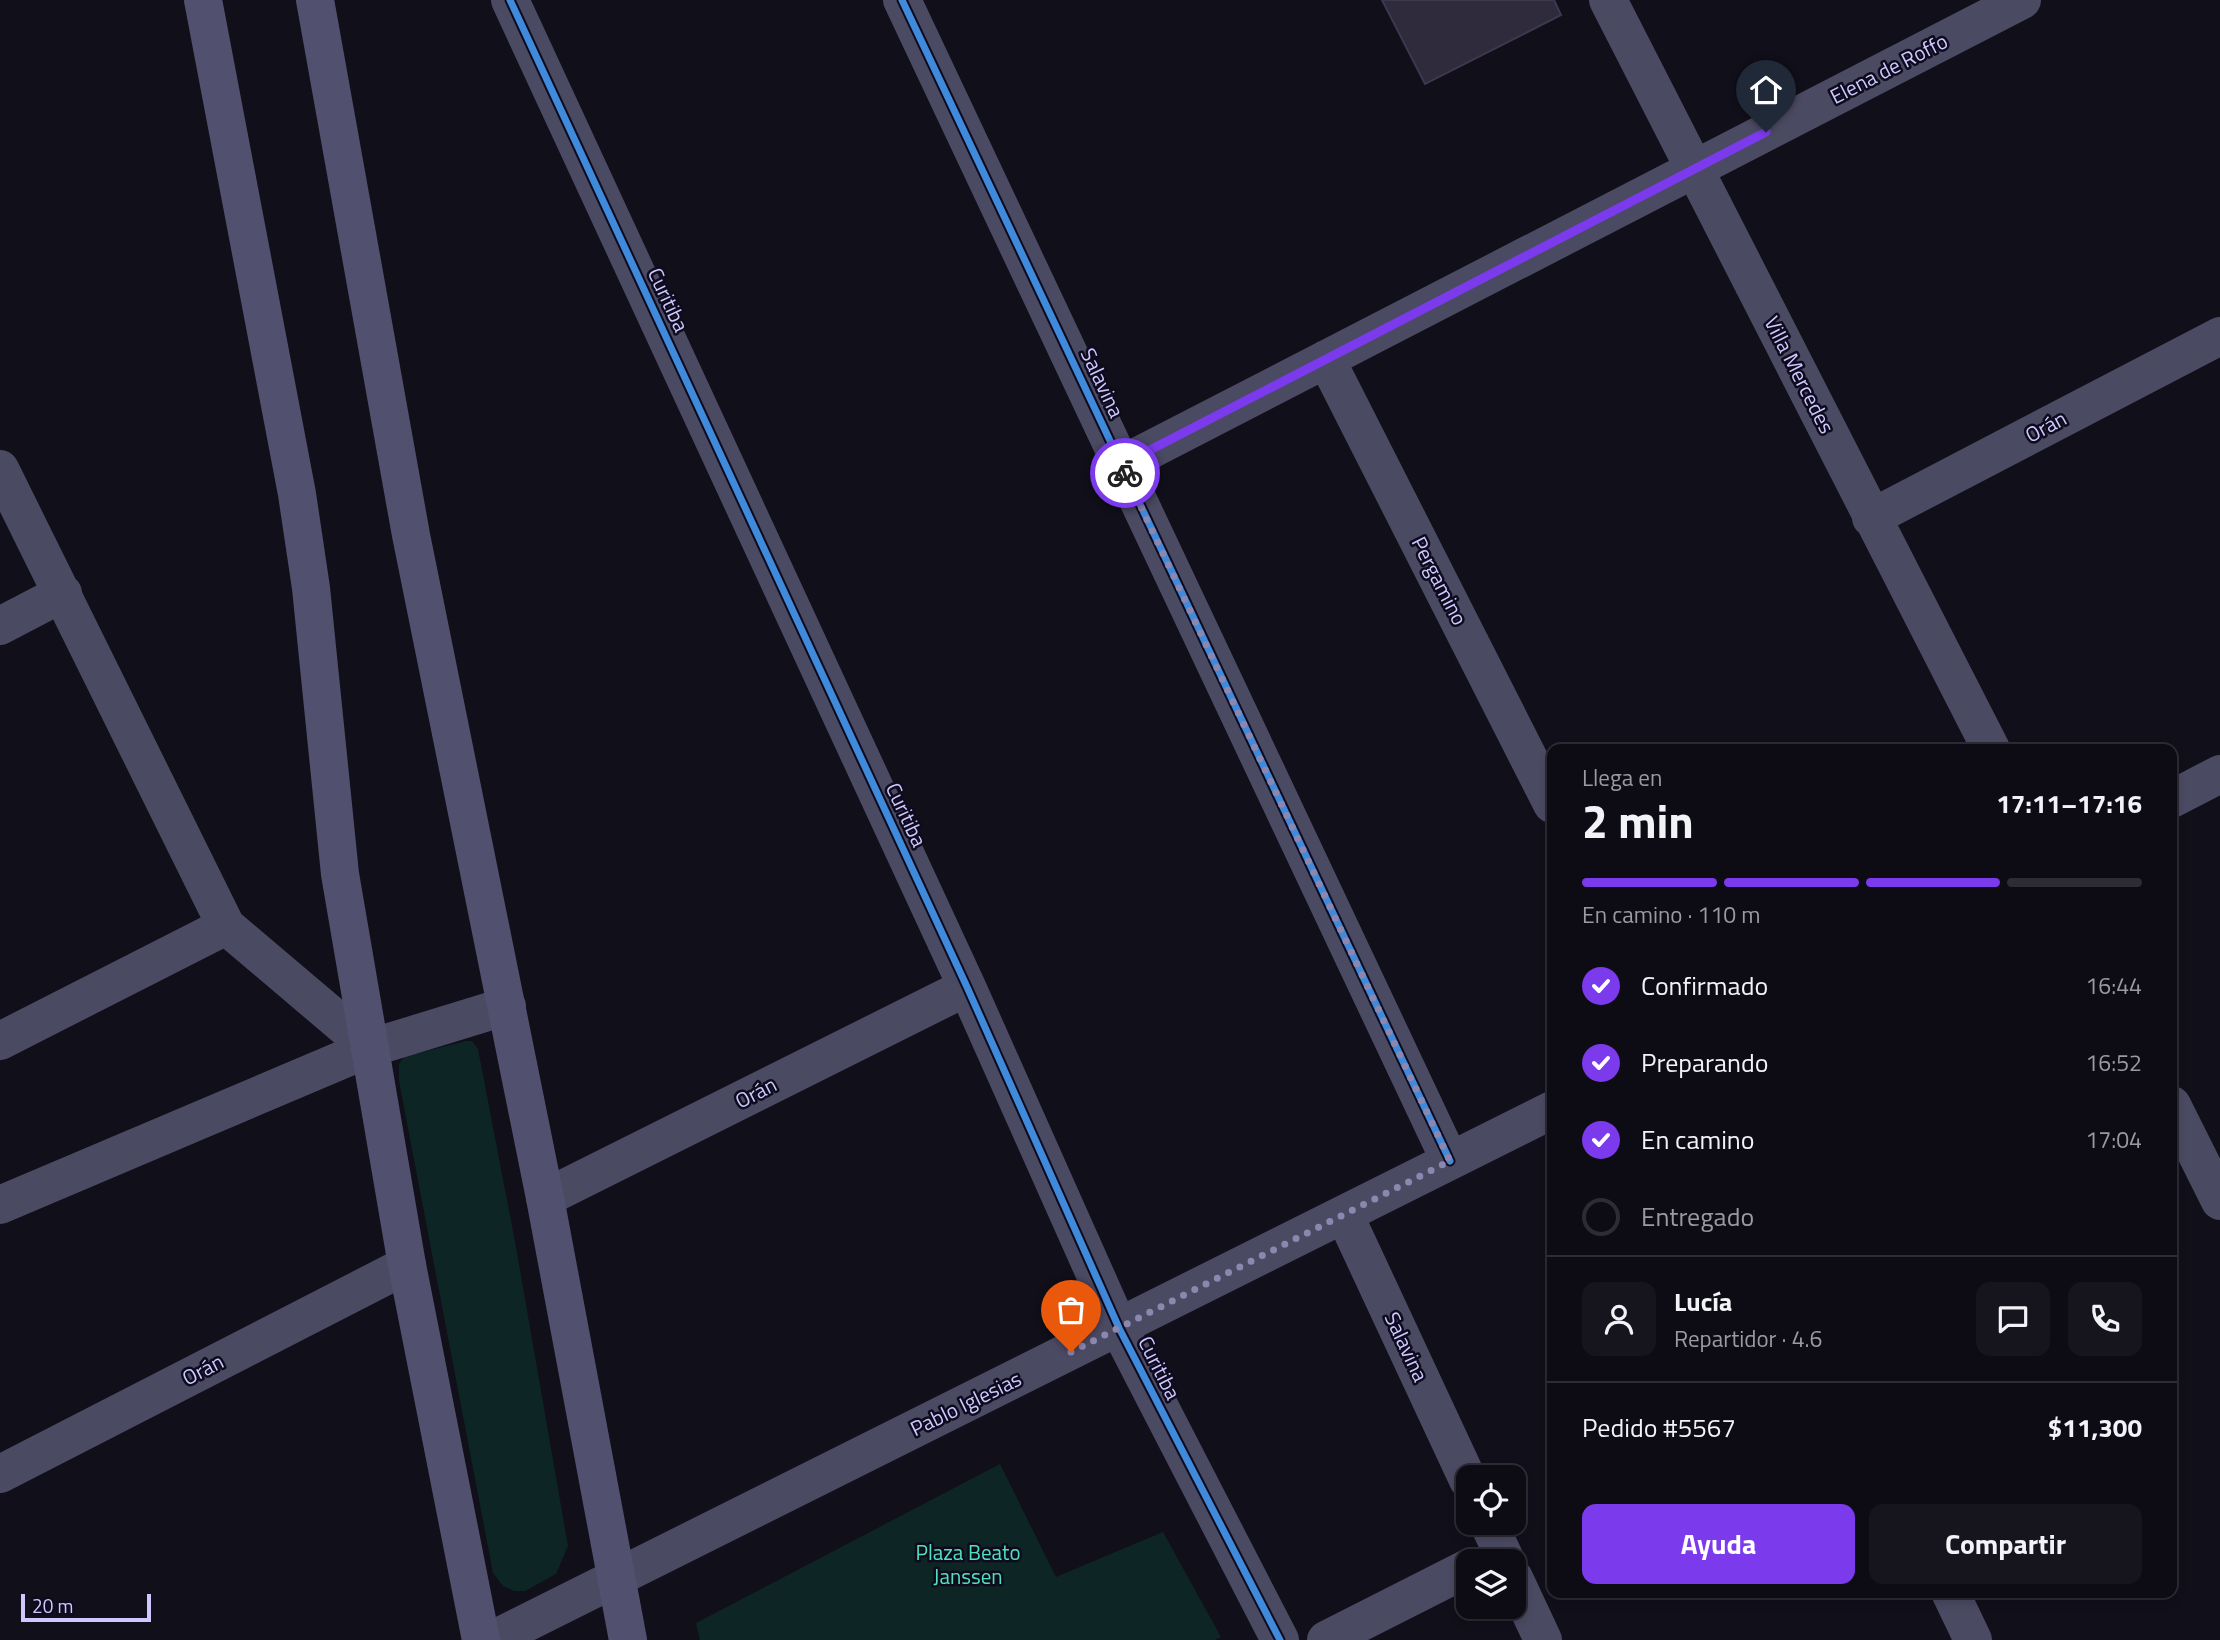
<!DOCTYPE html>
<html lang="es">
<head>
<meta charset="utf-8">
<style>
  body { margin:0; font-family:"Titillium Web",sans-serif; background:#16141d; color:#f1f3f6; height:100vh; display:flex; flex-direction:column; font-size:26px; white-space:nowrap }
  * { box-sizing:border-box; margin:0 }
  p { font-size:23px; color:#9a9ba0 }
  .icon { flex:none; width:38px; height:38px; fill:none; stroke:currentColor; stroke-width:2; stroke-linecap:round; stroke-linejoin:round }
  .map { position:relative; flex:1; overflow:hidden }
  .sheet { position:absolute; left:1547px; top:744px; width:630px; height:854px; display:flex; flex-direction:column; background:#0d0b14; border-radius:14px; box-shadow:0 4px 10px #0003,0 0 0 2px #2d2b34 }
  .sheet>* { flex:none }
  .fabs { position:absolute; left:1456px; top:1465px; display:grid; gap:14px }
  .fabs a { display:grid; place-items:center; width:70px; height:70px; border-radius:14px; background:#0d0b14; box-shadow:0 4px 10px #0003,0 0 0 2px #2d2b34; font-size:35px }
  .scale { position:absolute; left:21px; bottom:18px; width:130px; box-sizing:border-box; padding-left:7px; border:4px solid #cec8ff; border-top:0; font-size:19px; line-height:24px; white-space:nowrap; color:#cec8ff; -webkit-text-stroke:5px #0e0b1e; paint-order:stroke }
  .pin { position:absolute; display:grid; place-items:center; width:60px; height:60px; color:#fff; margin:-72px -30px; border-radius:50% 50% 50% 0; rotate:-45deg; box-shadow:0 0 7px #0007 }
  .pin .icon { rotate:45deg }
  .courier { position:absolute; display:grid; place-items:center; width:70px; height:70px; margin:-35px; border:5px solid #7c3aed; border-radius:50%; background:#fff; color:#222; box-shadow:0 2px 9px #0007 }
  .head em { font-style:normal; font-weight:700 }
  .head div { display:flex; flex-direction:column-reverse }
  .head { display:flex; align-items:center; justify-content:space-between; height:119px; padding:0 35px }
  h1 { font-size:46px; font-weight:700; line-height:52px }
  .bar { display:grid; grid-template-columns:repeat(4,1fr); gap:10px 7px; align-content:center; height:84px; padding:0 35px }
  .bar i { height:9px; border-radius:5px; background:#2d2b34 }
  .bar .selected { background:#7c3aed }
  .bar p { grid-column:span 4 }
  .line { display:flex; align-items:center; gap:18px; padding:0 35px; border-top:2px solid #2d2b34 }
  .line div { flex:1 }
  .round { display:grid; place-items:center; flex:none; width:74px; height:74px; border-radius:14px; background:#16141d }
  ol { padding:0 35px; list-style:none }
  li { display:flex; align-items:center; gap:21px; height:77px }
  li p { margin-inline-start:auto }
  li .icon { padding:7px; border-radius:50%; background:#7c3aed; color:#fff; stroke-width:4 }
  li:last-child { color:#9a9ba0 }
  li i { width:38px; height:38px; border:4px solid #2d2b34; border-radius:50% }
  .button { display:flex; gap:14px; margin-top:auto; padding:14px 35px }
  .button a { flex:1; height:80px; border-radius:14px; background:#7c3aed; color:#fff; font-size:28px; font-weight:700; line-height:80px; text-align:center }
  .button a+a { background:#16141d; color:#f1f3f6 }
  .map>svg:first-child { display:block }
  .green { fill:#0e2525 }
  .building { fill:#2f2b3d; stroke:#3c394f; stroke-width:2 }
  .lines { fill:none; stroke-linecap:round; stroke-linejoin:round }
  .minor { stroke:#4b4a63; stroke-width:38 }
  .secondary { stroke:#51506e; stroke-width:38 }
  .cycleway-casing { stroke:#0e0b1e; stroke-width:11 }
  .cycleway { stroke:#408adc; stroke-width:7 }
  .done { stroke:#8c87af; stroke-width:7; stroke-dasharray:0 12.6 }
  .route { stroke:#7c3aed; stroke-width:9 }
  .labels { text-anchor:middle; stroke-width:5; stroke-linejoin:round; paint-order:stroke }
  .street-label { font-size:21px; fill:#cec8ff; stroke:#0e0b1e }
  .park-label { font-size:21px; fill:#51e2bd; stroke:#0e0b1e }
</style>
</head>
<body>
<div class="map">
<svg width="2220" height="1640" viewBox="0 0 2220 1640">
  <rect width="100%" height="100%" fill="#110f1a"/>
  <path class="green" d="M466,1041H472L478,1049L516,1247L568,1546L556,1574L525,1591H514L503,1586L493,1573L399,1081V1064L404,1057Z
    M1000,1464L1056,1577L1163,1532L1221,1637L1215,1640H700L696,1623Z"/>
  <path class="building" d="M1382,0H1554L1561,15L1425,84Z"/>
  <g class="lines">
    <path class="minor" d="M510,0L967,987L1119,1328L1280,1640
      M902,0L1450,1161
      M1608,0L1991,749
      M1326,359L1552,804
      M1121,465L2022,0
      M0,469L226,926L370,1048
      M1871,518L2220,336
      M0,626L63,593
      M2172,799L2220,774
      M0,1041L226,926
      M2172,1105L2220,1201
      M545,1198L967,987
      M0,1205L370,1048L507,1006
      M1344,1214L1468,1480
      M0,1474L407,1265
      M1488,1522L1506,1561
      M1514,1578L1543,1640
      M1950,1592L1973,1640
      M492,1640L1552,1110
      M1326,1640L1468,1568"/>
    <path class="secondary" d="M203,0L297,494L311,588L340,874L407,1265L481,1640
      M315,0L411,535L545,1198L628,1640"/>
    <defs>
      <path id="cycleway" d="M510,0L967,987L1119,1328L1280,1640
        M902,0L1450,1161"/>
    </defs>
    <use href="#cycleway" class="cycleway-casing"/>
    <use href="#cycleway" class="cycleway"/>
  </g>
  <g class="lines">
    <path class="done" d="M1071,1352L1450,1161L1125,473"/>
    <path class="route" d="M1125,473L1121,465L1766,132"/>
  </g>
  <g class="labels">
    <g class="street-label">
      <text transform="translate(1889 69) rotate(-27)" y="7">Elena de Roffo</text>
      <text transform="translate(668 300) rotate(65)" y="7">Curitiba</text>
      <text transform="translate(1799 375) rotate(63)" y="7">Villa Mercedes</text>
      <text transform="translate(1102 383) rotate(65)" y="7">Salavina</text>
      <text transform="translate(2046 427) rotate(-28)" y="7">Orán</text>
      <text transform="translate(1439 581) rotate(63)" y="7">Pergamino</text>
      <text transform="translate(906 815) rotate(65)" y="7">Curitiba</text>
      <text transform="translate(756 1093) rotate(-27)" y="7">Orán</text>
      <text transform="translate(1406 1347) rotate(65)" y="7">Salavina</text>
      <text transform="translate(1159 1368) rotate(63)" y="7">Curitiba</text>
      <text transform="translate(203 1370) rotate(-27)" y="7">Orán</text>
      <text transform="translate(966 1404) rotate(-26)" y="7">Pablo Iglesias</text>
    </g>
    <g class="park-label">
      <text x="968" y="1560">Plaza Beato<tspan x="968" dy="24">Janssen</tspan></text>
    </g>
  </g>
</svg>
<div class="fabs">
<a><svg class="icon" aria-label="locate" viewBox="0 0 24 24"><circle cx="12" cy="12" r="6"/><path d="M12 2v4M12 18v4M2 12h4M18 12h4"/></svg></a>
<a><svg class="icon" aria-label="layers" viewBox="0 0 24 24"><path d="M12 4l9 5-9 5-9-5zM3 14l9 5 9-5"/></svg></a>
</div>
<div class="scale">20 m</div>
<div class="pin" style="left:1071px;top:1352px;background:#ea580c"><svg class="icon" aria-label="bag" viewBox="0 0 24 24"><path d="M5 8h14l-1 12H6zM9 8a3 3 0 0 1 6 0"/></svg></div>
<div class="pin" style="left:1766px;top:132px;background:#1f2937"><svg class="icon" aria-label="home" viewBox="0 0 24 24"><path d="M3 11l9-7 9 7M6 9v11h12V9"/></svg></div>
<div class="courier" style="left:1125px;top:473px"><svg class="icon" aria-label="bike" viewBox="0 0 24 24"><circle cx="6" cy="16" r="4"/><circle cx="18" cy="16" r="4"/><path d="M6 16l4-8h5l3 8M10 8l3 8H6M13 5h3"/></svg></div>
<section class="sheet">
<div class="head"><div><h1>2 min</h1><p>Llega en</p></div><em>17:11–17:16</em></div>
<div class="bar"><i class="selected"></i><i class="selected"></i><i class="selected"></i><i></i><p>En camino · 110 m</p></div>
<ol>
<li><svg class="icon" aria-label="check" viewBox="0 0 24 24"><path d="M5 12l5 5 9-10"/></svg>Confirmado<p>16:44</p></li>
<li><svg class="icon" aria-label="check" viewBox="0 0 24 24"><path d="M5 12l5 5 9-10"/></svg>Preparando<p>16:52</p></li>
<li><svg class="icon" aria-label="check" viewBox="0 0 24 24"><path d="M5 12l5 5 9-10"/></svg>En camino<p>17:04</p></li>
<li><i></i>Entregado</li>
</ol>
<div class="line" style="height:126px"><a class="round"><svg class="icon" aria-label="person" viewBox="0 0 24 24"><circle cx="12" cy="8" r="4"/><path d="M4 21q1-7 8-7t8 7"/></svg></a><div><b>Lucía</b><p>Repartidor · 4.6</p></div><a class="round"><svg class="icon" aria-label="chat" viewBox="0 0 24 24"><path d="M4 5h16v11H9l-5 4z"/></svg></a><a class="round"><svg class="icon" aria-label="phone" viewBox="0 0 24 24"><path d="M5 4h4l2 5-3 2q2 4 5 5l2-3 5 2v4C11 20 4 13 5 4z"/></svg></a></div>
<div class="line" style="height:91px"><div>Pedido #5567</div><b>$11,300</b></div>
<div class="button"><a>Ayuda</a><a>Compartir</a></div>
</section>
</div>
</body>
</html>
